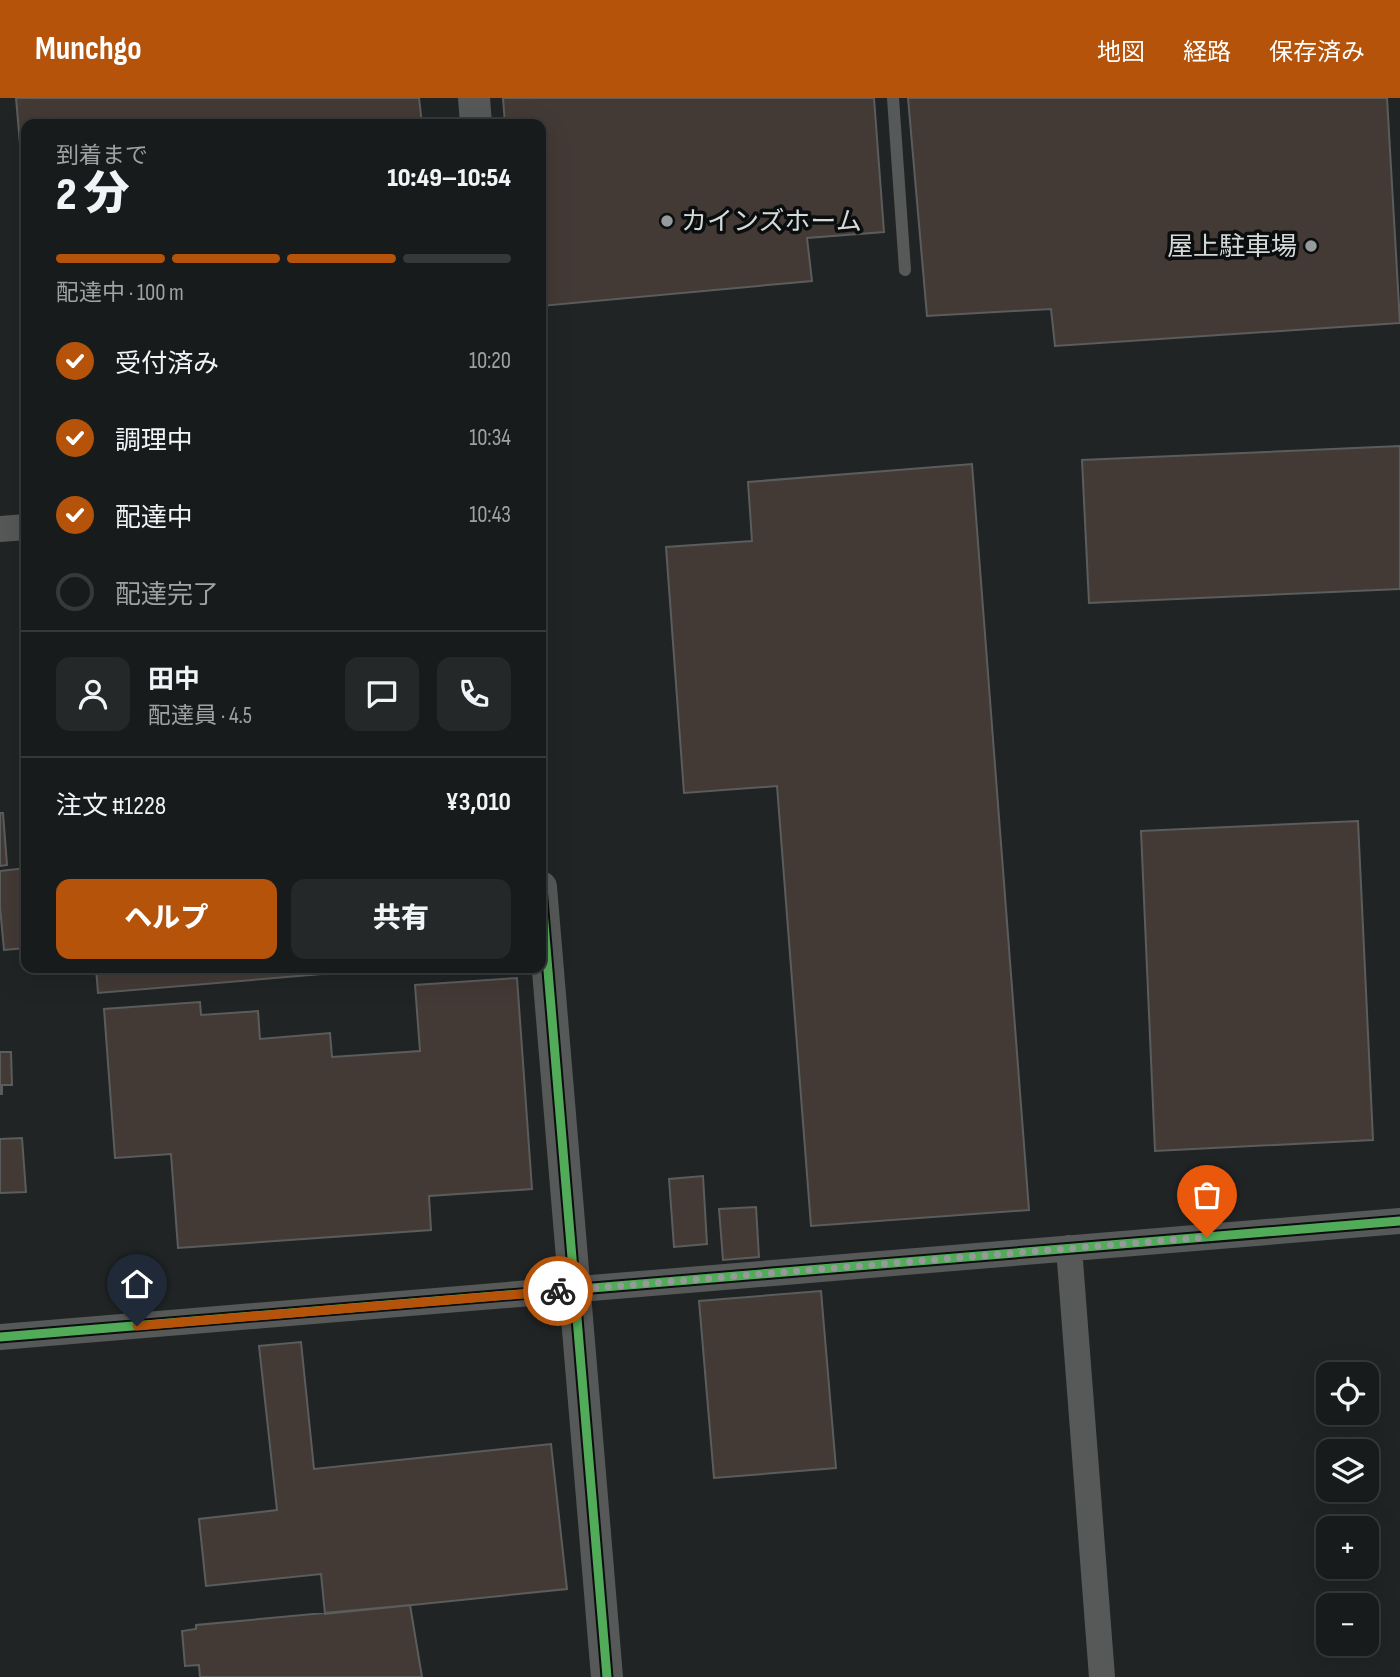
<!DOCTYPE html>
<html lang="ja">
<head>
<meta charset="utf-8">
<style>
  body { margin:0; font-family:"Sofia Sans Condensed","Noto Sans JP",sans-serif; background:#252828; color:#f1f3f6; height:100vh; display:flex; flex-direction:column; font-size:26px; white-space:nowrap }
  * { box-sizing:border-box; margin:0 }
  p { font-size:23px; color:#9fa1a3 }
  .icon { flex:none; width:38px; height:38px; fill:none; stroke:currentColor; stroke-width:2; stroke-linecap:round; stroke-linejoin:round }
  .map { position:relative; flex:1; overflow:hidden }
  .drawer { position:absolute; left:21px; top:21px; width:525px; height:854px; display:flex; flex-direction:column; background:#181b1b; border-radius:14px; box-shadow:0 7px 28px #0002,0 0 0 2px #36393a }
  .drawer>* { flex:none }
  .fabs { position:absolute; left:1316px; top:1264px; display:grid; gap:14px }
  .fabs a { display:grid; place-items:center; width:63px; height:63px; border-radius:14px; background:#181b1b; box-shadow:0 7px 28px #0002,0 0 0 2px #36393a; font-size:35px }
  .pin { position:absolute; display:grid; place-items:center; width:60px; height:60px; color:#fff; margin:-72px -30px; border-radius:50% 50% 50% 0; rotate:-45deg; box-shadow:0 0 7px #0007 }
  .pin .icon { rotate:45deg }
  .courier { position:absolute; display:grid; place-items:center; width:70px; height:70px; margin:-35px; border:5px solid #b45309; border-radius:50%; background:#fff; color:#222; box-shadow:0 2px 9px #0007 }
  .summary em { font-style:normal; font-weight:800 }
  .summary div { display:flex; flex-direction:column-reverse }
  .summary { display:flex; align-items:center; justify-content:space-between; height:119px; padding:0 35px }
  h1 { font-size:46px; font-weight:800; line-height:52px }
  .bar { display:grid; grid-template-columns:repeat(4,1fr); gap:10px 7px; align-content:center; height:84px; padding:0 35px }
  .bar i { height:9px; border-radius:5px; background:#36393a }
  .bar .active { background:#b45309 }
  .bar p { grid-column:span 4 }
  .line { display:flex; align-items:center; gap:18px; padding:0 35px; border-top:2px solid #36393a }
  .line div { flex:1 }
  .round { display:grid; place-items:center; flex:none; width:74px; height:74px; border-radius:14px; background:#252828 }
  ol { padding:0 35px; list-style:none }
  li { display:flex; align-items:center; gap:21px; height:77px }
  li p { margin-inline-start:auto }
  li .icon { padding:7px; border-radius:50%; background:#b45309; color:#fff; stroke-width:4 }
  li:last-child { color:#9fa1a3 }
  li i { width:38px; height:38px; border:4px solid #36393a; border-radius:50% }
  .button { display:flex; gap:14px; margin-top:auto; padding:14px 35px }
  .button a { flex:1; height:80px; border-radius:14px; background:#b45309; color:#fff; font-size:28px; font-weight:800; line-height:80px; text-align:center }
  .button a+a { background:#252828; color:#f1f3f6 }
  header { display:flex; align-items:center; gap:42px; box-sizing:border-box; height:98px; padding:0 35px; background:#b45309; color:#fff }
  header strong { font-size:33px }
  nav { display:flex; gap:38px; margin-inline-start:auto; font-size:24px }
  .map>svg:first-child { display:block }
  .building { fill:#433a36; stroke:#5b5c5c; stroke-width:2 }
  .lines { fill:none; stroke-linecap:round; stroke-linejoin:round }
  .service { stroke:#575959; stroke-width:12 }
  .minor { stroke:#575959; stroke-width:26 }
  .tertiary { stroke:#575959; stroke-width:32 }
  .cycleway-casing { stroke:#0b0e0e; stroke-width:13 }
  .cycleway { stroke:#51ab58; stroke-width:9 }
  .done { stroke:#969a9a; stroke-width:7; stroke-dasharray:0 12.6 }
  .route { stroke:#b45309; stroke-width:9 }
  .poi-dot { fill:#969a9a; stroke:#0b0e0e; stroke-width:2.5 }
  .labels { text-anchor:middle; stroke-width:7; stroke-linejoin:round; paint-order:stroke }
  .poi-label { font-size:26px; fill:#d5dad9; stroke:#0b0e0e; text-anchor:start }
</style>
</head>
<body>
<header>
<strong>Munchgo</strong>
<nav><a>地図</a><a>経路</a><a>保存済み</a></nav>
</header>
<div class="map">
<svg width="1400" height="1579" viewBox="0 0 1400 1579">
  <rect width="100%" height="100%" fill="#202424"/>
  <path class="building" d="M16,0H419L422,26H26V115Z
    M503,0H874L884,134L807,140L812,183L541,208V26H505Z
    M908,0H1387L1400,225L1055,248L1051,211L927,218Z
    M23,289H26V322H25Z
    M1400,348V491L1089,505L1082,362Z
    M972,366L1029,1112L811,1128L777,688L684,695L666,449L752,443L748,384Z
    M0,715H3L7,767L0,768Z
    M1358,723L1373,1042L1155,1053L1141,733Z
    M26,770V850L4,852L0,809V773Z
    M96,870H370L371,872L98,895Z
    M517,880L532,1091L429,1098L431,1132L178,1150L171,1056L115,1060L104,911L200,904L201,917L258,913L260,941L330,935L332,959L420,953L415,887Z
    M0,954H11L12,987H2V996H0Z
    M22,1040L26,1094L0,1095V1041Z
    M703,1078L707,1146L674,1149L669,1081Z
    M756,1109L759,1159L723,1162L719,1111Z
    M821,1193L836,1370L714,1380L699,1203Z
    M301,1244L314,1371L551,1346L567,1491L325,1516L321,1476L206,1488L199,1421L277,1412L259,1248Z
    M410,1507L422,1579H200L199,1567L185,1568L182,1533L196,1531V1527Z"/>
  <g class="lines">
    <path class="service" d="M893,0L905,172"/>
    <path class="minor" d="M0,431L26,429
      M1069,1150L1102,1579
      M0,1239L1400,1123"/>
    <path class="tertiary" d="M474,0L476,26
      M541,789L607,1579"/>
    <defs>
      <path id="cycleway" d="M541,789L607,1579
        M0,1239L1400,1123"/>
    </defs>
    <use href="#cycleway" class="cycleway-casing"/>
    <use href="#cycleway" class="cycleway"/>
  </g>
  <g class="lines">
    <path class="done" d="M558,1193L1207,1139"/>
    <path class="route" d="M137,1228L558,1193"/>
  </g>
  <g class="poi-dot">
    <circle cx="667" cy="123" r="7"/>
    <circle cx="1311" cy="148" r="7"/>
  </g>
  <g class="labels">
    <g class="poi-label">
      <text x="681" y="132">カインズホーム</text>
      <text x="1297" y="157" text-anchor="end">屋上駐車場</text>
    </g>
  </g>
</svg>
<div class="fabs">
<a><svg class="icon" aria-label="locate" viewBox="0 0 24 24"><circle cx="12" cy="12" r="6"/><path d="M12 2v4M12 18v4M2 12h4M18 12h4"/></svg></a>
<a><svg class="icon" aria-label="layers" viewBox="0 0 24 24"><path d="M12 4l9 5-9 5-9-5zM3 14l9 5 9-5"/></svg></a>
<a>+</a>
<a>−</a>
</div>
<div class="pin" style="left:1207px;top:1139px;background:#ea580c"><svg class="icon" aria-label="bag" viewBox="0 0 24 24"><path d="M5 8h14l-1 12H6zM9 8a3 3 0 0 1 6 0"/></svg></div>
<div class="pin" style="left:137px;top:1228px;background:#1f2937"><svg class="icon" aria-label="home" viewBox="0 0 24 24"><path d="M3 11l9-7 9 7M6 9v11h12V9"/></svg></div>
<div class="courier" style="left:558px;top:1193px"><svg class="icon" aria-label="bike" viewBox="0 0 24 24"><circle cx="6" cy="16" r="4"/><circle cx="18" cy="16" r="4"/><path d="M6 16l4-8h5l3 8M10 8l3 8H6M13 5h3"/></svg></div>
<section class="drawer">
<div class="summary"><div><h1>2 分</h1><p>到着まで</p></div><em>10:49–10:54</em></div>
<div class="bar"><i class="active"></i><i class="active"></i><i class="active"></i><i></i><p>配達中 · 100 m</p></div>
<ol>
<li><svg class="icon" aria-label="check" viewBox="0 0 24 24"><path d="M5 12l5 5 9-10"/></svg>受付済み<p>10:20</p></li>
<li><svg class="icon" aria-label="check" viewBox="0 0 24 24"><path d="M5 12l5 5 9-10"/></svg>調理中<p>10:34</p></li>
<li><svg class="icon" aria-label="check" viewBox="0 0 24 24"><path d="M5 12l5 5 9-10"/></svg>配達中<p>10:43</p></li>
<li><i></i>配達完了</li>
</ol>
<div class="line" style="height:126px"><a class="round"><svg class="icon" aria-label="person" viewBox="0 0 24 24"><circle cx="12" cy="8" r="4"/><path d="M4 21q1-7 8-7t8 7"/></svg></a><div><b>田中</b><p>配達員 · 4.5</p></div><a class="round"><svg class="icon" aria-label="chat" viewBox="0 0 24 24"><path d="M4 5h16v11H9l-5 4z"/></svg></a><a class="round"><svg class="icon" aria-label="phone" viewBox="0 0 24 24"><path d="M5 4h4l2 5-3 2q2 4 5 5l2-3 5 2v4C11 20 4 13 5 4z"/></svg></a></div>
<div class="line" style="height:91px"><div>注文 #1228</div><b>¥3,010</b></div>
<div class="button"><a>ヘルプ</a><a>共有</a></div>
</section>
</div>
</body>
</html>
